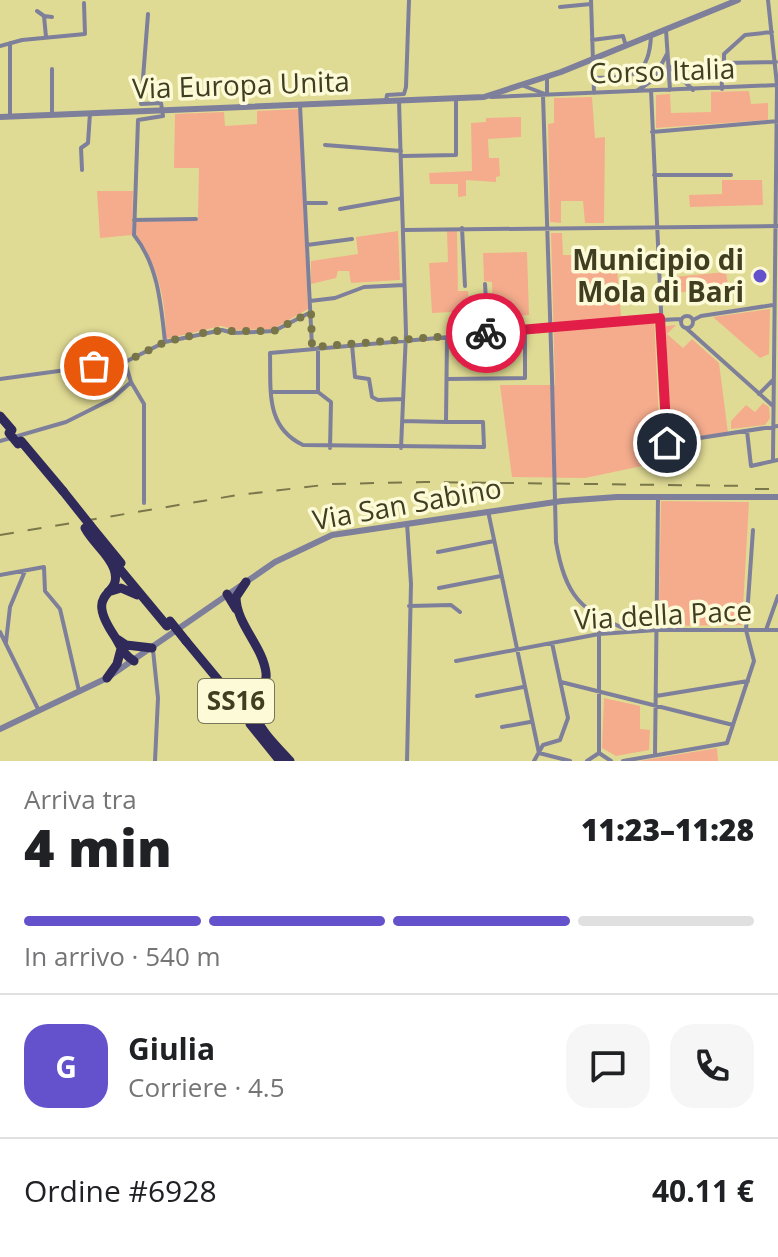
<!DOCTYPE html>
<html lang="it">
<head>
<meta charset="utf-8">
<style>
  body { margin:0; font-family:"Open Sans",sans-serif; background:#f6f6f6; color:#202124; height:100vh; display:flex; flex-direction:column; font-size:30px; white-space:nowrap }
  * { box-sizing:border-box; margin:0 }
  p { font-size:26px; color:#757577 }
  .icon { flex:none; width:44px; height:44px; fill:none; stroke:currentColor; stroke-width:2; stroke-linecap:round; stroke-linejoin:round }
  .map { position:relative; height:761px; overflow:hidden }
  .sheet { display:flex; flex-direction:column; background:#fff; flex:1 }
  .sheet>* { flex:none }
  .pin { position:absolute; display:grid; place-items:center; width:68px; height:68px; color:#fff; margin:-34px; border:4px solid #fff; border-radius:50%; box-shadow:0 2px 8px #0007 }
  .courier { position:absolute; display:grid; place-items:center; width:80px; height:80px; margin:-40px; border:6px solid #e11d48; border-radius:50%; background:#fff; color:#222; box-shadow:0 2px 10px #0007 }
  .head em { font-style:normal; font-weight:800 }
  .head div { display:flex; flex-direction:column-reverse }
  .head { display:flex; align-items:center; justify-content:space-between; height:136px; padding:0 24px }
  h1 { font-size:52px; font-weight:800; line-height:60px }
  .bar { display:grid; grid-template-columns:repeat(4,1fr); gap:12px 8px; align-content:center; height:96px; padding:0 24px }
  .bar i { height:10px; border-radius:6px; background:#e0e0e0 }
  .bar .current { background:#6352cb }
  .bar p { grid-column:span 4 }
  .line { display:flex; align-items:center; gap:20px; padding:0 24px; border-top:2px solid #e0e0e0 }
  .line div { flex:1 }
  .round { display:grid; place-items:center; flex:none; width:84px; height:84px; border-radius:24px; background:#f6f6f6 }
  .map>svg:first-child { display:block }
  .green { fill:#f5ac8d }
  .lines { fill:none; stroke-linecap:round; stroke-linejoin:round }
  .minor { stroke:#7e7f9a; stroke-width:4 }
  .tertiary { stroke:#7e7f9a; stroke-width:6 }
  .trunk { stroke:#2f2a5a; stroke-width:9 }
  .rail { stroke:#7a774b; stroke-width:2; stroke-dasharray:14 14; stroke-linecap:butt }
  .minor-bridge { stroke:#7e7f9a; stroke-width:4 }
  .trunk-bridge { stroke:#2f2a5a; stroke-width:9 }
  .done { stroke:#787549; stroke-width:8; stroke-dasharray:0 14.4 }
  .route { stroke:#e11d48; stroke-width:10 }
  .poi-dot { fill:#6352cb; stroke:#fcfad7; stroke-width:3 }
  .labels { text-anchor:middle; stroke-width:7; stroke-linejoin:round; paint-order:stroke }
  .shield { fill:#fcfad7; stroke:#787658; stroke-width:2 }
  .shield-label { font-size:26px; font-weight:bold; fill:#403e21 }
  .street-label { font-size:28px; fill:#403e21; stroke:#fcfad7 }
  .poi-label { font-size:28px; font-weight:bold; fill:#403e21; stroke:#fcfad7; text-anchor:end }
</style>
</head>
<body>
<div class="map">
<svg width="778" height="761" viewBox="0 0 778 761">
  <rect width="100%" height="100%" fill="#e0db94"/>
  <path class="green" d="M749,91L751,104L768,103V120L656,128V95L670,94L671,113L711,112V92Z
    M592,97L595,138L605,137L604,223H585L583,201H561V223L550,222L548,124L554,123V98Z
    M299,109L308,309L273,329L235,330L221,326L166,339C166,302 158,262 135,234L136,222L198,220L199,168H174L175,114L224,112L225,126L257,124V111Z
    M521,117V137L488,139L489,158H499L500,176L496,177V182L466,180V196L458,197V184H430L429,173L472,171L471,123L486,122V118Z
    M722,180H762L763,205L690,207L689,195L722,194Z
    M97,191H133L132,235L100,238Z
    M398,231L400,280L351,283L349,271H338L336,278L311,284V261L358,254L356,237Z
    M447,231H457L458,291H468L469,311L432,313L429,263L448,262Z
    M551,233H562L563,255L616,256L621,316L654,315L660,444L641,448L642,466L585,478L512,477L500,385H555Z
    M527,252L529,315L493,318L492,282L484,281L483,253Z
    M726,272L728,285L664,295L663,278Z
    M770,309L769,354L760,358L713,317Z
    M676,325L667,334L683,348L692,339L719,363L728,433L670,439L666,326Z
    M763,403L769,407L770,418L765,425L731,429V421L746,405L755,412Z
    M661,501L749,502L742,625L666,626L665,611L659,605Z
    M604,698L640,706V729L650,730L649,750L616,756L602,748Z
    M717,748L718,761H638Z"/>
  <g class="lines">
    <path class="minor" d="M591,0L594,93
      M768,0L777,85L773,459
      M560,7L591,4
      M37,11L44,16
      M148,14L141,104L161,103L163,116L138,120L134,235C158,265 161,304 165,342
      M666,30L670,90
      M772,32L745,35L724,54V63L776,62
      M46,37L44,16L52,17
      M592,40L623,36L626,46
      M10,43V116
      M0,46L22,40L85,34L84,3
      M669,66L693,90
      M547,78V95
      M594,78C631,77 649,79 651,36
      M524,86L545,94
      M722,89L721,67L724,63
      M638,90L653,80L667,54
      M651,90L667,443L778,426
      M543,95L552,378
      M491,97L777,85
      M386,101L387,95L404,94L406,87L409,0
      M399,101L406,333L401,448
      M300,105L312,347
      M52,115V69
      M652,132L778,121
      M325,145L401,151
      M403,156L456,155V98
      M82,170L81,148L88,143L90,113
      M654,175H731
      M306,203H326
      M340,209L402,198
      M134,220L196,219
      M462,228L465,286
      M403,230L778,226
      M307,245L352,239
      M485,284L488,333
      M310,301L335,298L364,287L404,285
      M681 322a6 6 0 1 1 12 0a6 6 0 1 1-12 0Z
      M661,320L681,319
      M693,320L701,316L773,305
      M686,328L773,406
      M352,345L355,377L369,379L372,397L378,400L402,399
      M318,348V392L331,402L330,448
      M0,379L125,362L165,342L222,330L233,333L274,331L311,312
      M448,379L525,378V330
      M131,382L144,404V503
      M271,392H318
      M759,394L773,380
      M402,421L446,422L447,337
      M446,422H483L484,447L303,445C265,427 271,390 270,353L660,318
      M747,431L751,466L778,460
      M0,441L66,422L112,399L131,382L125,362
      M488,511L539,753L570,761
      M556,542C565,595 580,612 631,631
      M438,552L494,541
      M0,575L44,567L45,591L60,609L79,691
      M439,588L501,576
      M409,606L451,605L460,612
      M599,617V753
      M766,630L778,596
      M0,632L39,711
      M6,642L10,607L25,571
      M153,650L158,698L155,761
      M456,661L599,634L657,630H778
      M561,682L733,725
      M477,696L523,687
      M656,696L748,681
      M502,727L530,722
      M655,755L658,497
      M407,761L411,584L407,523
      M534,761L543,745L560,740L568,718L552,643
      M587,761L599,753L611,761
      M623,761L727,743L754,661L746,630L753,530"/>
    <path class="tertiary" d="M0,117L484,97L561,72L738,0
      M0,729L107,678L275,562L332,535L562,501L617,497H778"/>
    <path class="trunk" d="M0,416L12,430
      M21,441L63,491
      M90,525L121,563
      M85,528C92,542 109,554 114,569C124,599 81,587 115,637C121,647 123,654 134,661
      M113,561L167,626
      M246,582L236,597C236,624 263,646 266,673C268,690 251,702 258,721C264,736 280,749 290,761
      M108,592L121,588L137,595
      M227,594L236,609
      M117,639L126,645L152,648
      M186,641L258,728
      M107,678L117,664L121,649
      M230,689L243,696L263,688
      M250,724L280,761"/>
    <path class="rail" d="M755,489H778
      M0,535L238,495L332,484L425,482L751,486"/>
    <path class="minor-bridge" d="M552,378L556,542"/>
    <path class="trunk-bridge" d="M9,433L18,444
      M63,491L90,525
      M170,621L186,641"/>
  </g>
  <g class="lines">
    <path class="done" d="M94,366L125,362L165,342L211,331H274L311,312L312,347L486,333"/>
    <path class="route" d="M486,333L660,318L667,443"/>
  </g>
  <circle class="poi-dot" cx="760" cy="276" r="8"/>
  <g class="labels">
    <rect class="shield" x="198" y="679" width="76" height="44" rx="6"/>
    <g class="shield-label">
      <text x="236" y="710">SS16</text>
    </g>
    <g class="street-label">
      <text transform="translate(662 71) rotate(-2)" y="10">Corso Italia</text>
      <text transform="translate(241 85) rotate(-2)" y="10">Via Europa Unita</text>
      <text transform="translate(407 504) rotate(-10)" y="10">Via San Sabino</text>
      <text transform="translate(663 615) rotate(-3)" y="10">Via della Pace</text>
    </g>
    <g class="poi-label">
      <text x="744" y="270">Municipio di<tspan x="744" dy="32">Mola di Bari</tspan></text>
    </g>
  </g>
</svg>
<div class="pin" style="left:94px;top:366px;background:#ea580c"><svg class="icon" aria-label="bag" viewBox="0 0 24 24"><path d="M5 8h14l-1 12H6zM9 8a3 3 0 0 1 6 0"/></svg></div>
<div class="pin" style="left:667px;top:443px;background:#1f2937"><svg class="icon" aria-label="home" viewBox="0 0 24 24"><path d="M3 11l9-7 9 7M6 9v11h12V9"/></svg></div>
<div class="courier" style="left:486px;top:333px"><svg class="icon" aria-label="bike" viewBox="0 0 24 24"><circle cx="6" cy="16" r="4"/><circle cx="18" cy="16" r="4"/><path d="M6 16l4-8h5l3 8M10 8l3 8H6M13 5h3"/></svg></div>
</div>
<section class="sheet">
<div class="head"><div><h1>4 min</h1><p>Arriva tra</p></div><em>11:23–11:28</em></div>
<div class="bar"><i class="current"></i><i class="current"></i><i class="current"></i><i></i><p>In arrivo · 540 m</p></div>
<div class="line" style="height:144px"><b class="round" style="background:#6352cb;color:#fff">G</b><div><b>Giulia</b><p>Corriere · 4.5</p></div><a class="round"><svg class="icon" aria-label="chat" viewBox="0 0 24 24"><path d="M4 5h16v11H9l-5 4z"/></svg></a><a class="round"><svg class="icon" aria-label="phone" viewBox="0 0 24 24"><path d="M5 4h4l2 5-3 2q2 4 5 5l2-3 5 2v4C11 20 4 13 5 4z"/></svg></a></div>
<div class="line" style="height:104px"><div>Ordine #6928</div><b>40.11 €</b></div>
</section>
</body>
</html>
